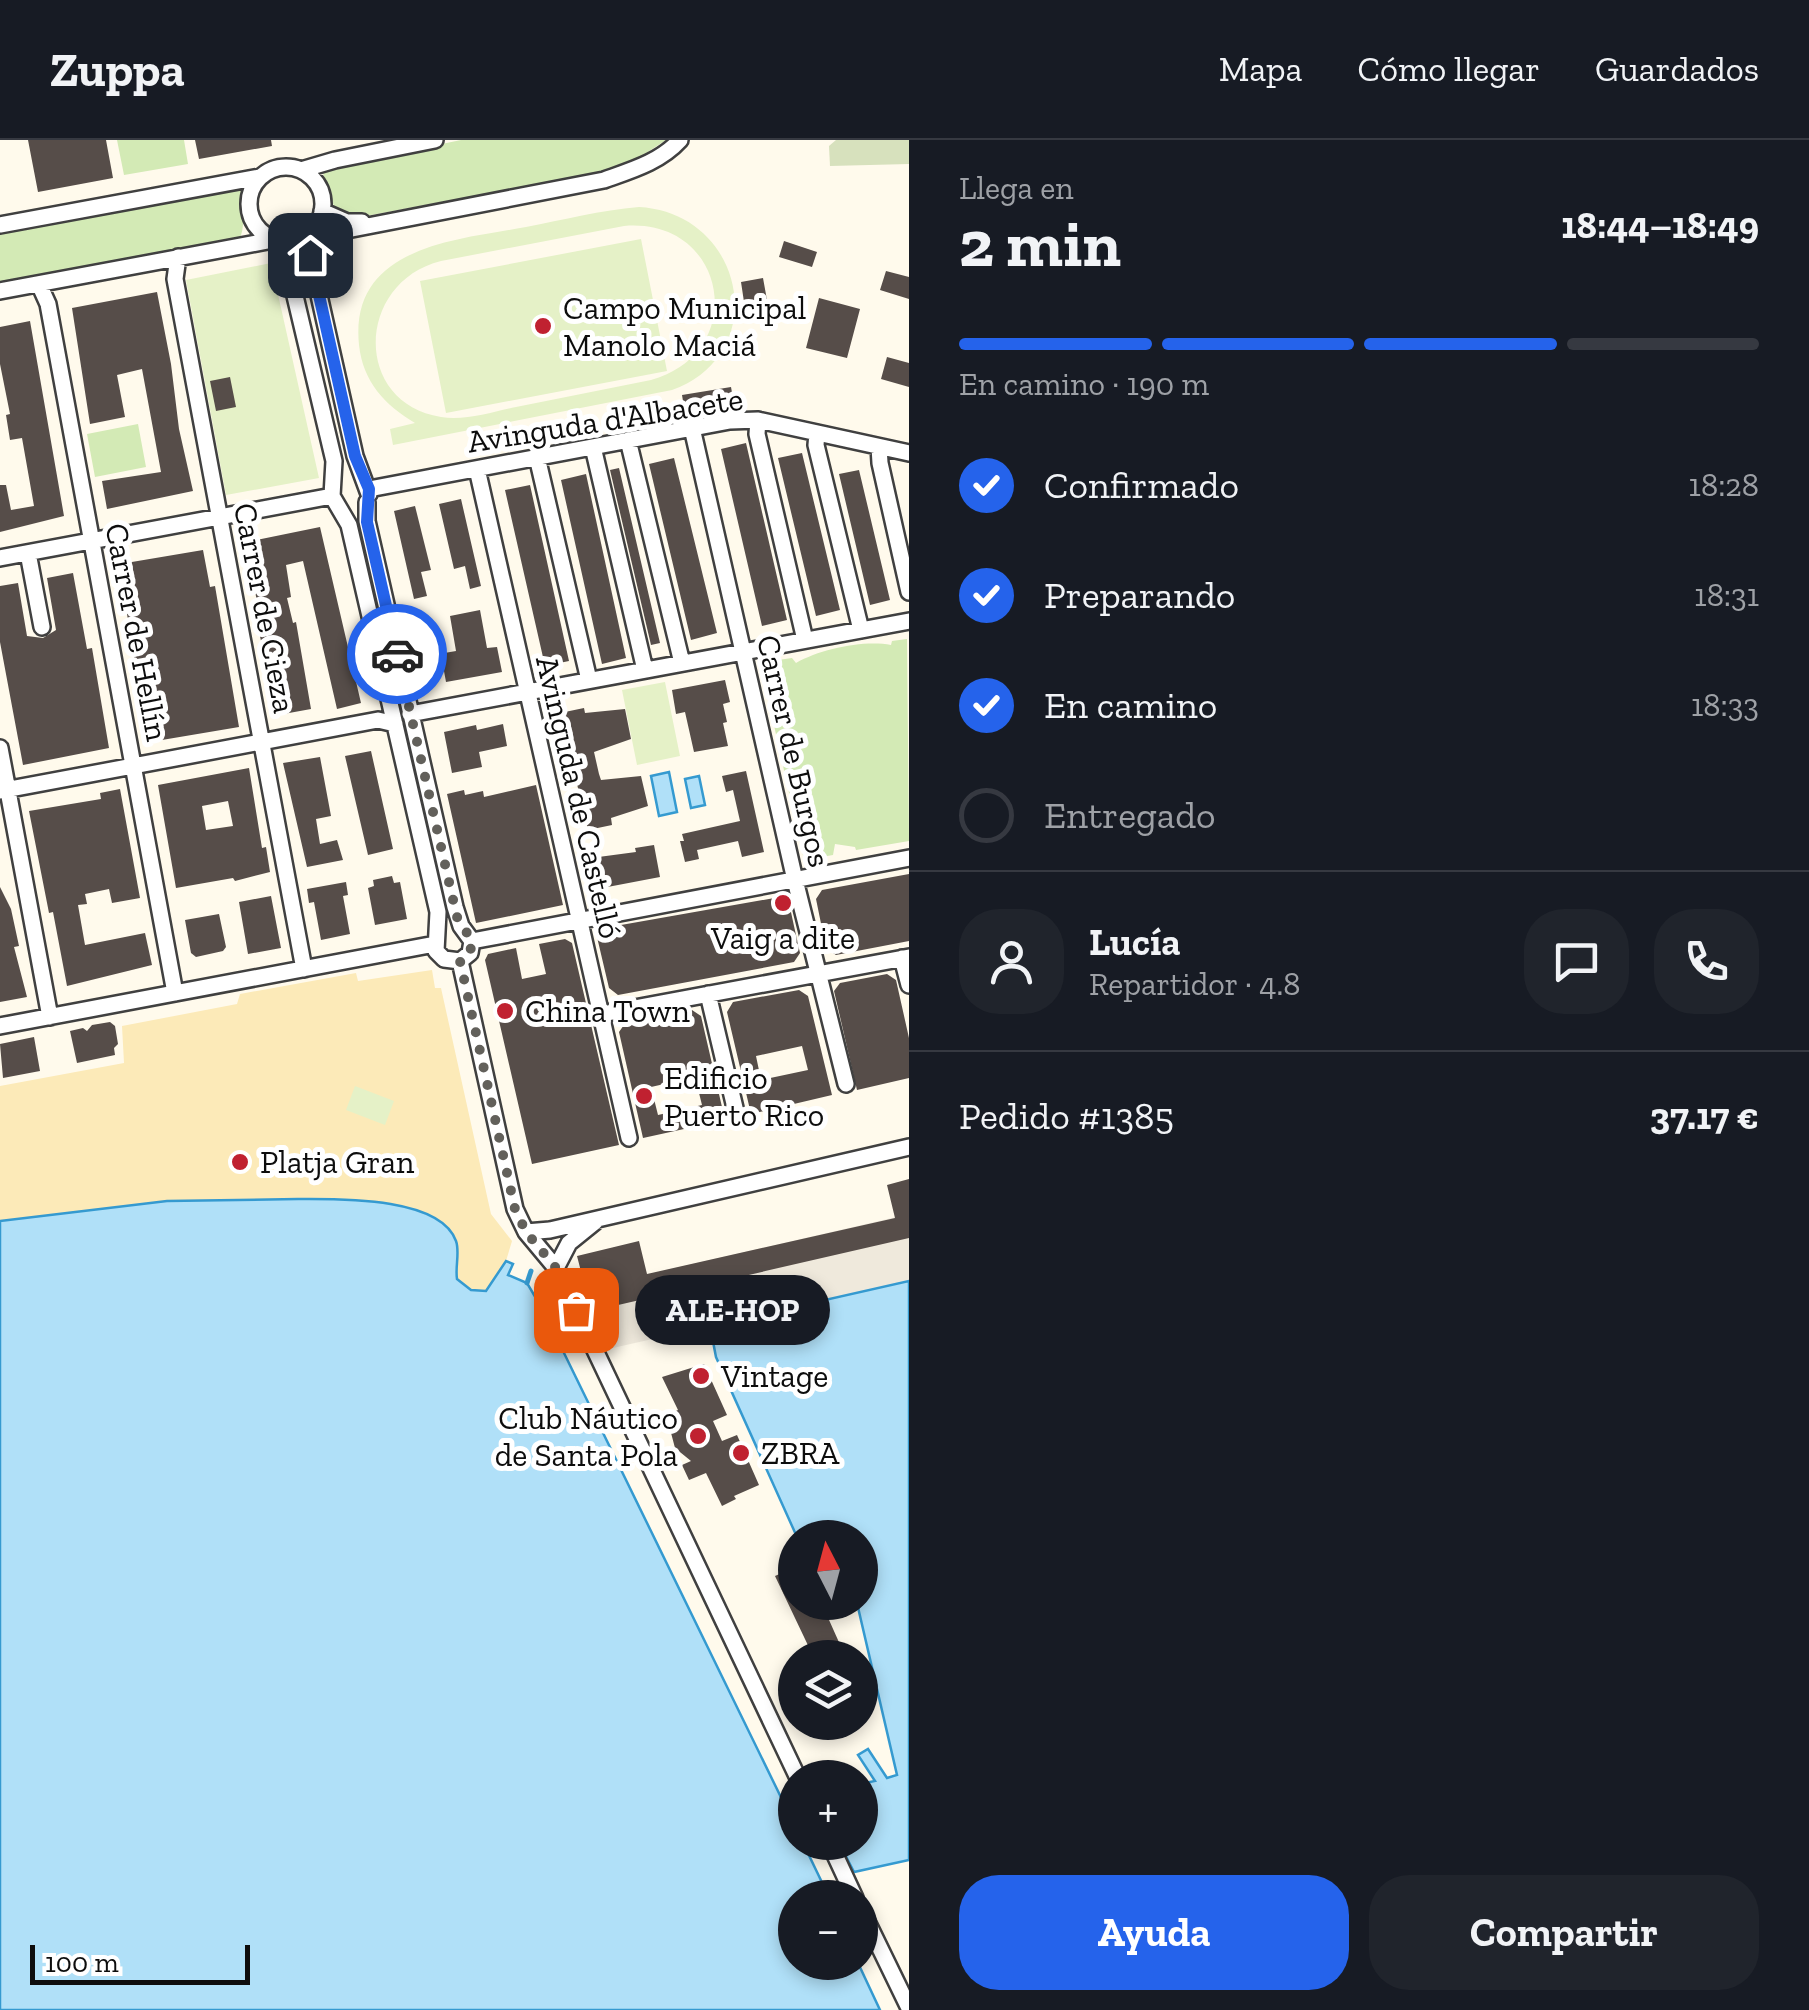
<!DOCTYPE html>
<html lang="es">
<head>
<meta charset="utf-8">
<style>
  body { margin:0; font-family:"Zilla Slab",serif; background:#20242c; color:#f1f3f6; height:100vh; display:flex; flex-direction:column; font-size:38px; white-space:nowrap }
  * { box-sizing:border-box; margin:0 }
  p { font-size:32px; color:#9ea1a6 }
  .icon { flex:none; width:55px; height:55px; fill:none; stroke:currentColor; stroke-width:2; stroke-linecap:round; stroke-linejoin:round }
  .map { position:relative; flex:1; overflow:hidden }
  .details { display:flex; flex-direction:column; background:#171b24; width:900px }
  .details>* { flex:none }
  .needle { width:65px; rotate:354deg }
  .tools { position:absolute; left:778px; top:1380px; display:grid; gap:20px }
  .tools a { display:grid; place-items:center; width:100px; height:100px; border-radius:50%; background:#171b24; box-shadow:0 5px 15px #0003; font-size:50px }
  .scale { position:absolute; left:30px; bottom:25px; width:220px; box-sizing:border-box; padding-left:10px; border:5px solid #0d0d0d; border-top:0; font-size:28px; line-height:35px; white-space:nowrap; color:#0d0d0d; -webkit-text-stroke:8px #fff; paint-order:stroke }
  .pin { position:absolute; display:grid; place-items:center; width:85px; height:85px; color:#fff; margin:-42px; border-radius:20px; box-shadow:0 5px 15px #0006 }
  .courier { position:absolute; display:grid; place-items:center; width:100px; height:100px; margin:-50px; border:8px solid #2563eb; border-radius:50%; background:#fff; color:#222; box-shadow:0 2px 12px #0007 }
  .bubble { position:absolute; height:70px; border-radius:35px; background:#171b24; box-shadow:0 5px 15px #0003; font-size:32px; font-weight:800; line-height:70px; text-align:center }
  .summary em { font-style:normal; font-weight:800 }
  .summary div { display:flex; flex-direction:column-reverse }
  .summary { display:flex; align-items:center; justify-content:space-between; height:170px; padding:0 50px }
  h1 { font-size:65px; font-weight:800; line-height:75px }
  .bar { display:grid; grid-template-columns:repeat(4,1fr); gap:15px 10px; align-content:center; height:120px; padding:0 50px }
  .bar i { height:12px; border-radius:8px; background:#363941 }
  .bar .active { background:#2563eb }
  .bar p { grid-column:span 4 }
  .line { display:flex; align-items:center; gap:25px; padding:0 50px; border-top:2px solid #363941 }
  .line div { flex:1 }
  .round { display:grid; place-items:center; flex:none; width:105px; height:105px; border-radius:40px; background:#20242c }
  ol { padding:0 50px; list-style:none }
  li { display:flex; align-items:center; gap:30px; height:110px }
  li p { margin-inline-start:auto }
  li .icon { padding:10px; border-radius:50%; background:#2563eb; color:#fff; stroke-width:4 }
  li:last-child { color:#9ea1a6 }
  li i { width:55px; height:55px; border:5px solid #363941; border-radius:50% }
  .button { display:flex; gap:20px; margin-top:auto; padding:20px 50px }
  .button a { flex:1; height:115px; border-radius:40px; background:#2563eb; color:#fff; font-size:40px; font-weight:800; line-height:115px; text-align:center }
  .button a+a { background:#20242c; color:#f1f3f6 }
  header { display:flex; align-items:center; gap:60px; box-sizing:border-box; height:140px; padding:0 50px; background:#171b24; border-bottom:2px solid #363941 }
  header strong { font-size:48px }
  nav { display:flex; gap:55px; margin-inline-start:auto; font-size:35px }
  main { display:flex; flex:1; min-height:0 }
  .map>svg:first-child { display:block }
  .green { fill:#d3eab5 }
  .sand { fill:#fceab8 }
  .cemetery { fill:#d7e1bd }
  .pitch { fill:#e5f1c7; fill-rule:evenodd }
  .plaza { fill:#efe9dc }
  .water { fill:#b0e0f8; stroke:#359ad0; stroke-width:2.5 }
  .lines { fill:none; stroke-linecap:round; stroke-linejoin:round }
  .stream { stroke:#359ad0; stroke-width:5 }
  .building { fill:#564d49; fill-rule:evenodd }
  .minor-casing { stroke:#404040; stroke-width:20 }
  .minor { stroke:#fff; stroke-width:15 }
  .done { stroke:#62605b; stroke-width:10; stroke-dasharray:0 18 }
  .route { stroke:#2563eb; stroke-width:12 }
  .poi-dot { fill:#c02130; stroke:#fff; stroke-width:4 }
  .labels { text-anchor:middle; stroke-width:10; stroke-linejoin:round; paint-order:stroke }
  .poi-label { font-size:32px; fill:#0d0d0d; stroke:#fff; text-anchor:start }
  .street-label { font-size:32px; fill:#0d0d0d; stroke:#fff }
</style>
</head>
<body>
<header>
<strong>Zuppa</strong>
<nav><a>Mapa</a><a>Cómo llegar</a><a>Guardados</a></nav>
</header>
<main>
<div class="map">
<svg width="909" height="1870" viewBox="0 0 909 1870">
  <rect width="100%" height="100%" fill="#fffaec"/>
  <path class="green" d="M117,0H184L188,24L124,35Z
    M461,0H666L634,21L603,32L355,78L337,73C334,68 323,35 322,29Z
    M242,45C239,65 248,82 239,100L0,145V90Z
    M138,284L146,327L95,337L87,294Z
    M907,499L909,701L856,710L855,707L835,704L833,715L804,720L769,563L775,561L772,542L765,543L760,528L764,522L792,518L796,523C821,509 863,500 891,505L892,501Z"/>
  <path class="sand" d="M432,830L435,848H441L491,1074L512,1101L506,1121L486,1151L471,1150L457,1139V1102L0,1081V946L124,923L122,886L237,864L240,854L356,833L358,841Z"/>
  <path class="cemetery" d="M836,0H909V24L830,26L829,6Z"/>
  <path class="pitch" d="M639,67C745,73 773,214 672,250L393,305L390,289L415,283C385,265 363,242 359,205C349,106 456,100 526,87C563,80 601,70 639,67ZM624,86C727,77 751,212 651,240C606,249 561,258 516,267C492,272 465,281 441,277C352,263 356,142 441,121Z
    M641,99L667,231L446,273L420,141Z
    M271,123L319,338L226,355L186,140Z
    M665,542L680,616L637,625L622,550Z
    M355,946L394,961L385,985L346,970Z"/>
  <path class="plaza" d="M909,1074V1141L604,1210L580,1150Z"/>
  <path class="water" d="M669,632L677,672L659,676L651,636Z
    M699,636L705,665L691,668L685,639Z
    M298,1059C336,1059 440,1056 456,1101C460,1112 455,1127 457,1139L471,1150L486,1151L506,1121L513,1124L508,1135L527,1143L543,1170L795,1686V1702L803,1703L829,1757L795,1758V1822L858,1823L880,1870H0V1081L167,1061Z
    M909,1141V1720L854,1732L839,1703L860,1702V1644L875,1641L858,1615L868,1609L887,1638L897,1635L857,1463L860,1462V1398L843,1397L841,1392L797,1397L716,1217L710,1186Z"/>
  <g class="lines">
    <path class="stream" d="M527,1143L531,1131"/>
  </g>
  <path class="building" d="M28,0H106L113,38L38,52Z
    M195,0H271L272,6L199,19Z
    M784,101L817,112L812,127L779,117Z
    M886,131L909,137V159L880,150Z
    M763,138L769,171L746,175L741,142Z
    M157,152L171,224L179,289L193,351L107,369L102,341L161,332L142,229L117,235L125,277L90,284L72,168Z
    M819,158L860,169L847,218L806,208Z
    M30,181L64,376L0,392V345H6L11,370L34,366L22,298L10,300L6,275L10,274L0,224V187Z
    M887,217L909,223V247L881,239Z
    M230,237L236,267L216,271L210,241Z
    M731,247L733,258L684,267L682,255Z
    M746,303L787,480L762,486L721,309Z
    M802,313L840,470L816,476L778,318Z
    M674,318L717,493L691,500L649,324Z
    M619,328L660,503L651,505L610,330Z
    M859,330L890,460L870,465L839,334Z
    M586,334L626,518L602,524L561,340Z
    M530,345L569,521L545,526L505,350Z
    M461,359L481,446L470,449L465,426L454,429L439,364Z
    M415,366L431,430L421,432L427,456L414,459L394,371Z
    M320,387L361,563L337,569L303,421L286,425L291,457L287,458L293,483L296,482L311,569L278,575L256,479L260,478L246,402Z
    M203,410L210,447L215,446L239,587L150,602L131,502L120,424Z
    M73,433L87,509L92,508L109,608L23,625L0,502V446L18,443L27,496L43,498L56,490L47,438Z
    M480,470L487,508L497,507L502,532L446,542L444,531L436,533L433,515L456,511L450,476Z
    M725,540L730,562L723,564L727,582L723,583L728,606L694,612L685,572L676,574L672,550Z
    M584,568L585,573L625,569L631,599L594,612L599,634L601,640L641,636L648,666L611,678L612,685L588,690L560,573Z
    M503,584L507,606L479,612L482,627L452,633L444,592L476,585L477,590Z
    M371,611L393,709L368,715L345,616Z
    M320,617L331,676L316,679L320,704L337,700L343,720L307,727L283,623Z
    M249,628L262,708L266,707L270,732L235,741L233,738L176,748L158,645ZM228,661L233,686L206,690L202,666Z
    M746,631L764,712L742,717L738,701L697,710L699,719L685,722L680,701H684L682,694L740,681L733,650L726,652L722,636Z
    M536,645L563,765L476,783L447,654L464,650L465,655L483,651L484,657Z
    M120,649L140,758L112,763L109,749L85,754L87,764L78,765L85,805L145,793L152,825L67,846L53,772L49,773L29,671L101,659L100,653Z
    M654,705L660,737L597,749L591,718L636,712L635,708Z
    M909,734V801L836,815L826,808L816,759L822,750Z
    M392,736L394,743L400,742L407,779L375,785L368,748L374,746L373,740Z
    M346,742L348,755L343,756L350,794L321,800L314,762L309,763L307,749Z
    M0,747L11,769L19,806L14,807L27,857L0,862Z
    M271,756L281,808L248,814L239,762Z
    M780,757L789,763L794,786L800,813L794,822L618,855L609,848L597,797L604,788Z
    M219,774L226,807L223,811L196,817L191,813L185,780Z
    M565,799L572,803L619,1005L532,1024L485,820L488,814L516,808L522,839L546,834L539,804Z
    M887,834L896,840L909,898V938L857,950L834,851L840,843Z
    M799,850L808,856L832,955L751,974L727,872L733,862ZM802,906L808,930L761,940L756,916Z
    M692,870L701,876L725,980L643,998L619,892L626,882ZM695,937L702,965L658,975L651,947Z
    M110,882L115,886L118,904L114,908L115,915L77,923L70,891L83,888L87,891L92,885Z
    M34,897L40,931L3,938L0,904Z
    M909,1039V1098L605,1168L600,1144L585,1147L577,1116L639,1101L647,1134L895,1078L887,1045Z
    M704,1224L727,1275L713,1281L722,1301L737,1295L759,1345L734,1356L736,1359L722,1366L706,1333L689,1340L682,1325L691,1321L675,1308L670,1289L667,1291L661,1278L678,1270L662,1237Z
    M795,1427V1462H821L842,1509L824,1518H814L775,1436Z"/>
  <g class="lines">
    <defs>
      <path id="minor" d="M249 64a37 37 0 1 1 74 0a37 37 0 1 1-74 0Z
        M301,30L335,20L435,0
        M322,71L347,82H362
        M0,85L260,37
        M310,92L347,90L604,40C632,30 660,22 680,0
        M309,93L310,115L355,316L369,354
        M282,101L334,321L332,356L349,385L438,772L436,811L444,819L460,821L470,813L472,801L461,786L455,767L367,381V362
        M178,117L175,139L304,829
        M39,144L48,164L175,853
        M0,151L273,100
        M758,280L757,294L805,500
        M692,288L795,740L846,944
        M817,293L816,305L861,490
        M628,300L682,523
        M593,307L645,530
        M879,307L880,323L909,452
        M537,317L589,540
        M477,329L629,998
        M369,349L730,281L758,280L909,313
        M28,413L42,487
        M0,418L332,356
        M410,574L909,481
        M0,608L50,877
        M0,651L378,580L395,584
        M472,801L909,718
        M902,818L909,845
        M460,821L515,1069L526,1092L556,1128L798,1638
        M708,854L736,972
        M602,874L909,817
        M0,886L435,804
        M526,1092L550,1090L909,1007
        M556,1128L569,1103L595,1082
        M829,1702L855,1758
        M860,1767L909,1868"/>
    </defs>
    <use href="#minor" class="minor-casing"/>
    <use href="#minor" class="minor"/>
  </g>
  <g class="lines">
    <path class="done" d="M397,514L457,777L472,801L470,813L460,821L515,1069L526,1092L556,1128L576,1170"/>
    <path class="route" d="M310,115L355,316L369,349L367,382L397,514"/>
  </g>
  <g class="poi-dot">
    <circle cx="543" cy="186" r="10"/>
    <circle cx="783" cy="763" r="10"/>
    <circle cx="505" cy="871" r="10"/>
    <circle cx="644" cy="956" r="10"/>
    <circle cx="240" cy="1022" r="10"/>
    <circle cx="701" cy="1236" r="10"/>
    <circle cx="698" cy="1296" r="10"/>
    <circle cx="741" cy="1313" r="10"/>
  </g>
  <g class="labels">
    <g class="poi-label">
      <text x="563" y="179">Campo Municipal<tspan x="563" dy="37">Manolo Maciá</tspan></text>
      <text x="783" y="809" text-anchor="middle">Vaig a dite</text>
      <text x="525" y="882">China Town</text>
      <text x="664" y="949">Edificio<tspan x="664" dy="37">Puerto Rico</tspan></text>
      <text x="260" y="1033">Platja Gran</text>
      <text x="721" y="1247">Vintage</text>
      <text x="678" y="1289" text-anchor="end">Club Náutico<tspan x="678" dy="37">de Santa Pola</tspan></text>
      <text x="761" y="1324">ZBRA</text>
    </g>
    <g class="street-label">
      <text transform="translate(605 280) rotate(-9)" y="11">Avinguda d'Albacete</text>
      <text transform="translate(265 468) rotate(79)" y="11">Carrer de Cieza</text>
      <text transform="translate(137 492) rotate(79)" y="11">Carrer de Hellín</text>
      <text transform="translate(794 611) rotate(77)" y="11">Carrer de Burgos</text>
      <text transform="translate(579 657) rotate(77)" y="11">Avinguda de Castelló</text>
    </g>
  </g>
</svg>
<div class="tools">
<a><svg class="needle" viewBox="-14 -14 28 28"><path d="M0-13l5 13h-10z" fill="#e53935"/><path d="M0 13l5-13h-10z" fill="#9ea1a6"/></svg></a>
<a><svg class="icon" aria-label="layers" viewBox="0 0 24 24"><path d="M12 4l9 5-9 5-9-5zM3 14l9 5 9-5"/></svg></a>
<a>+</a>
<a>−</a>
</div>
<div class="scale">100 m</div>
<div class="pin" style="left:576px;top:1170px;background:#ea580c"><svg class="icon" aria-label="bag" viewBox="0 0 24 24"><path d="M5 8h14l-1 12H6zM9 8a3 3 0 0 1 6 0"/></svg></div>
<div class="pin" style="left:310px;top:115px;background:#1f2937"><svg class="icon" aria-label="home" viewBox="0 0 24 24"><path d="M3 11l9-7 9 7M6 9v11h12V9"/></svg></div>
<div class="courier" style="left:397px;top:514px"><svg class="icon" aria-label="car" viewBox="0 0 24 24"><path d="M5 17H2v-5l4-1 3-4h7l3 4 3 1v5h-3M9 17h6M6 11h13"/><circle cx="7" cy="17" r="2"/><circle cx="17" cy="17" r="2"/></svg></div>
<div class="bubble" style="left:635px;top:1135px;width:195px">ALE-HOP</div>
</div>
<section class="details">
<div class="summary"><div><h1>2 min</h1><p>Llega en</p></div><em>18:44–18:49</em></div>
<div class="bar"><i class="active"></i><i class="active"></i><i class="active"></i><i></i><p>En camino · 190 m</p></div>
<ol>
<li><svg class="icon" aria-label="check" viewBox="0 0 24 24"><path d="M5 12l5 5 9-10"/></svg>Confirmado<p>18:28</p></li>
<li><svg class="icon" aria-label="check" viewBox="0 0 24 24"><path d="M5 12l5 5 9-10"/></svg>Preparando<p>18:31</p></li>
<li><svg class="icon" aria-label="check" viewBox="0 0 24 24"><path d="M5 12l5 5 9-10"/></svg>En camino<p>18:33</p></li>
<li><i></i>Entregado</li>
</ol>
<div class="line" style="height:180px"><a class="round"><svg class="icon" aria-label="person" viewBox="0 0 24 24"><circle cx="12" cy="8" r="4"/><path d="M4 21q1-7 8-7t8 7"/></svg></a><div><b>Lucía</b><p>Repartidor · 4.8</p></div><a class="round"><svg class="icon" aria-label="chat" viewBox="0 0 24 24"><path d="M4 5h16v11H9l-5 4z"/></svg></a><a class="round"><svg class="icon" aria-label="phone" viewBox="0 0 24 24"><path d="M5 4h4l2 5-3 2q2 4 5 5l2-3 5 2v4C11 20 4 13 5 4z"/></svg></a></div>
<div class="line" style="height:130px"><div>Pedido #1385</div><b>37.17 €</b></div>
<div class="button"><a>Ayuda</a><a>Compartir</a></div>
</section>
</main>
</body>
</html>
